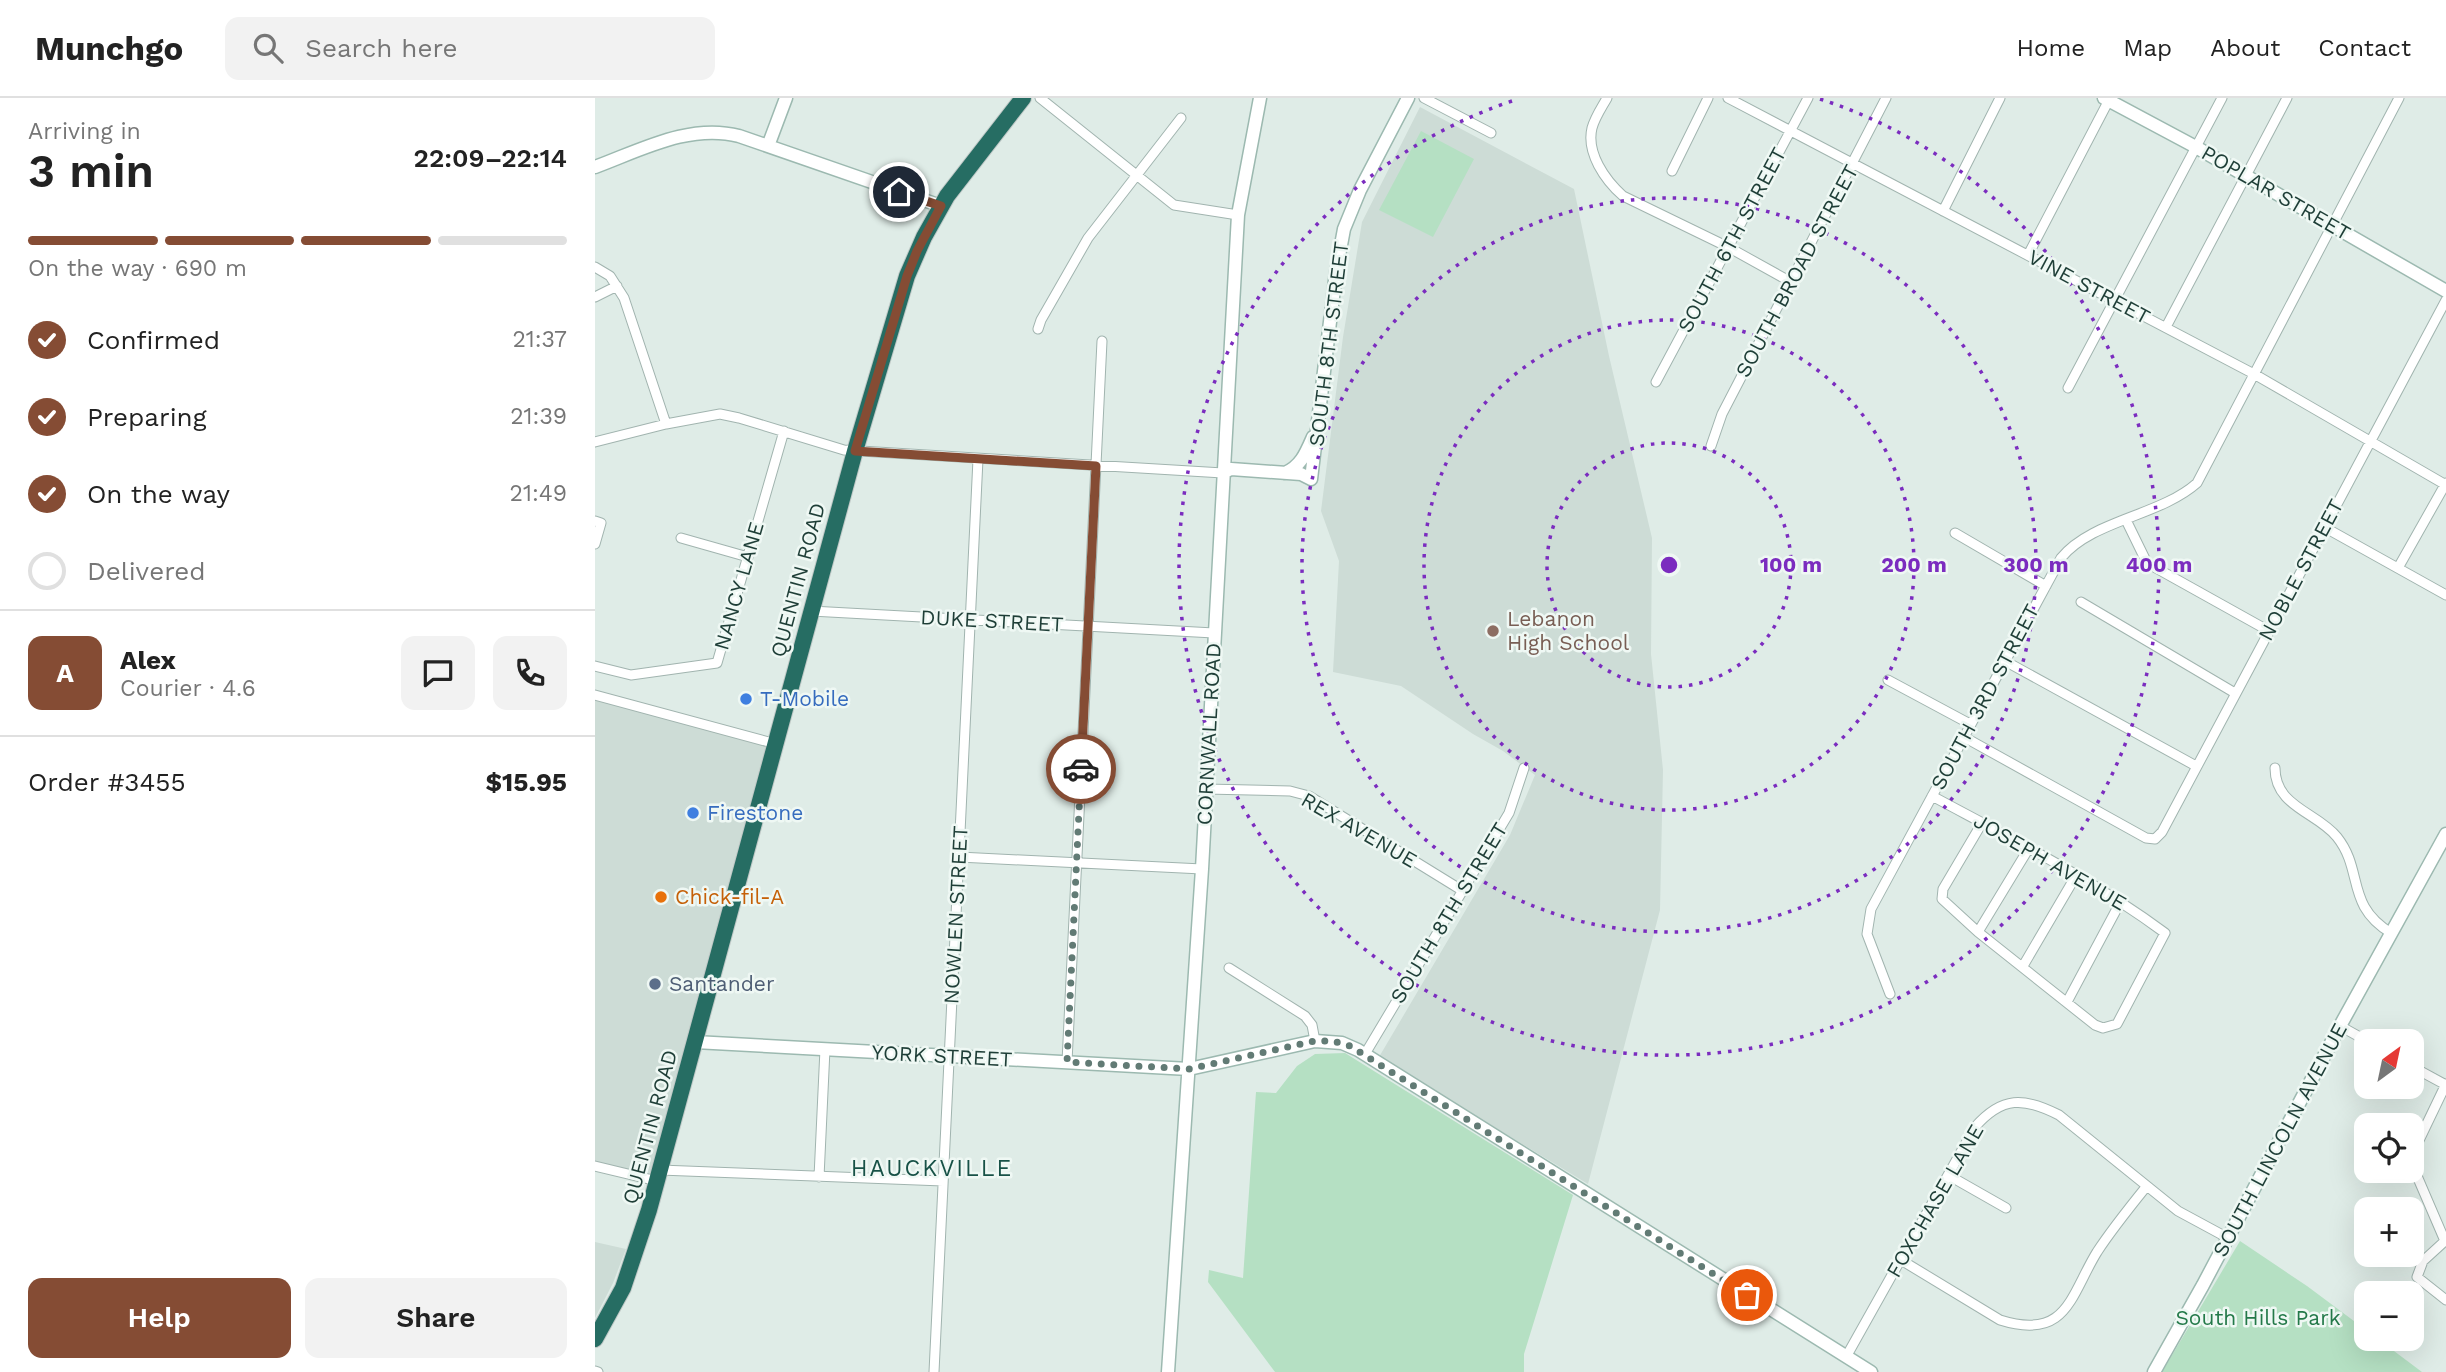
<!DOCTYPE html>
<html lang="en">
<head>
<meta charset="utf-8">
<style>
  body { margin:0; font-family:"Work Sans",sans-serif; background:#f2f2f2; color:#222; height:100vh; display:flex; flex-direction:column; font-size:26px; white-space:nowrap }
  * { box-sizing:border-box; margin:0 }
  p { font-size:23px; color:#767676 }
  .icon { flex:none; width:38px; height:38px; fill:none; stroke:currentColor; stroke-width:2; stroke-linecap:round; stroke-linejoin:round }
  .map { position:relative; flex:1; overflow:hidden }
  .side { display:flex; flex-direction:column; background:#fff; width:595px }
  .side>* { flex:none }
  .needle { width:46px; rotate:33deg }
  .tools { position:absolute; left:1759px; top:931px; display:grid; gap:14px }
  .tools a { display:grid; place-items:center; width:70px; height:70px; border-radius:14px; background:#fff; box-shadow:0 7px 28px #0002; font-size:35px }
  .pin { position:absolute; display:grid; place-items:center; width:60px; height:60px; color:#fff; margin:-30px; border:4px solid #fff; border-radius:50%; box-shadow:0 2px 7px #0007 }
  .courier { position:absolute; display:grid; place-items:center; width:70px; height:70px; margin:-35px; border:5px solid #854c34; border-radius:50%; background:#fff; color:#222; box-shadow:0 2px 9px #0007 }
  .summary em { font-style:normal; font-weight:600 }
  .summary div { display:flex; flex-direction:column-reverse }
  .summary { display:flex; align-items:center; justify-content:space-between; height:119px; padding:0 28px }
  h1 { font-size:46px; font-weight:600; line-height:52px }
  .bar { display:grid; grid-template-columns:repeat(4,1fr); gap:10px 7px; align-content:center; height:84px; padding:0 28px }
  .bar i { height:9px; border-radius:5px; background:#e0e0e0 }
  .bar .selected { background:#854c34 }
  .bar p { grid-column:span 4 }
  .line { display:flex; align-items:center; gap:18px; padding:0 28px; border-top:2px solid #e0e0e0 }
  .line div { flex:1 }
  .round { display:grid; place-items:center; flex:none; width:74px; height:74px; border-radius:14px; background:#f2f2f2 }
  ol { padding:0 28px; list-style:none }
  li { display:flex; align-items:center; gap:21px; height:77px }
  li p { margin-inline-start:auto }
  li .icon { padding:7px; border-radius:50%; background:#854c34; color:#fff; stroke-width:4 }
  li:last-child { color:#767676 }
  li i { width:38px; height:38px; border:4px solid #e0e0e0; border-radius:50% }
  .action { display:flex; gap:14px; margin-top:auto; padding:14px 28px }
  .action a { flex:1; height:80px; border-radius:14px; background:#854c34; color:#fff; font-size:28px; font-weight:600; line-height:80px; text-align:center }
  .action a+a { background:#f2f2f2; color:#222 }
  header { display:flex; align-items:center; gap:42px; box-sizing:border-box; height:98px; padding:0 35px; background:#fff; border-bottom:2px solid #e0e0e0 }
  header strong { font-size:33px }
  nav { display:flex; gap:38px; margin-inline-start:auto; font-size:24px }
  .search { width:490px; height:63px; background:#f2f2f2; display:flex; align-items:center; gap:18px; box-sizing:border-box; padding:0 24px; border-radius:14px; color:#767676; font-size:26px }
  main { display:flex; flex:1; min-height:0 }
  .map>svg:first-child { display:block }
  .built { fill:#cddcd6 }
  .green { fill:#b5e0c3 }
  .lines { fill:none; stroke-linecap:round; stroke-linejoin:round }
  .street-casing { stroke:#a1b4af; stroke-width:11 }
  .secondary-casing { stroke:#9cb9b0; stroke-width:15 }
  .highway-casing { stroke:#c0c9c7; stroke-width:18 }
  .street { stroke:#fff; stroke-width:9 }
  .secondary { stroke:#fff; stroke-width:12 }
  .highway { stroke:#266d63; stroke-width:16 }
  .done { stroke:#627b75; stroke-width:7; stroke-dasharray:0 12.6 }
  .route { stroke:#854c34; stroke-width:9 }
  .ring { fill:none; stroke:#7b2cbf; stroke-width:3.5; stroke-dasharray:3.5 7 }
  .education-dot { fill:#8d6e63; stroke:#eff8f4; stroke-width:2.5 }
  .shop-dot { fill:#3f7fe0; stroke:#eff8f4; stroke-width:2.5 }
  .food-dot { fill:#e8710a; stroke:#eff8f4; stroke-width:2.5 }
  .service-dot { fill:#5c6f8a; stroke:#eff8f4; stroke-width:2.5 }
  .labels { text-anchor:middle; stroke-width:5; stroke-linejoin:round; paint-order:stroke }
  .street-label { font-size:21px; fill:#1e3e37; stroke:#eff8f4 }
  .education-label { font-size:21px; fill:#785e54; stroke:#eff8f4; text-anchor:start }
  .shop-label { font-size:21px; fill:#366cbe; stroke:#eff8f4; text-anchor:start }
  .food-label { font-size:21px; fill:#c56008; stroke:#eff8f4; text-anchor:start }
  .service-label { font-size:21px; fill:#4e5e75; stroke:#eff8f4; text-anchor:start }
  .park-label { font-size:21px; fill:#237949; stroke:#eff8f4 }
  .neighbourhood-label { font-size:23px; letter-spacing:2px; fill:#185247; stroke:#eff8f4 }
  .centre { fill:#7b2cbf; stroke:#eff8f4; stroke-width:3.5 }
  .ring-label { font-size:21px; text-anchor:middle; font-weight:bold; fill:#7b2cbf; stroke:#eff8f4; stroke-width:5; stroke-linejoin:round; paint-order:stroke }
</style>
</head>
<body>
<header>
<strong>Munchgo</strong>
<div class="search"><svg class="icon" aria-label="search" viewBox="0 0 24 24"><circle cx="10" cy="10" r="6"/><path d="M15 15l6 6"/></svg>Search here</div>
<nav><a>Home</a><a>Map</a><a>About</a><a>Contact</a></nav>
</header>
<main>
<section class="side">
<div class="summary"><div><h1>3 min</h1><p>Arriving in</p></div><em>22:09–22:14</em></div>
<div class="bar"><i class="selected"></i><i class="selected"></i><i class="selected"></i><i></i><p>On the way · 690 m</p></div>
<ol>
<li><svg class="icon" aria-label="check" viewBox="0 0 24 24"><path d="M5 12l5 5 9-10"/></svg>Confirmed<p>21:37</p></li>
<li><svg class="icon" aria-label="check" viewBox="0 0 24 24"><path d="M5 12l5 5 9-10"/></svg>Preparing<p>21:39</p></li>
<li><svg class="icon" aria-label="check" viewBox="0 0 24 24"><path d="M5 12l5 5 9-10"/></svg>On the way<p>21:49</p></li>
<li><i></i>Delivered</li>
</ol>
<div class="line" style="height:126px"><b class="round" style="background:#854c34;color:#fff">A</b><div><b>Alex</b><p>Courier · 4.6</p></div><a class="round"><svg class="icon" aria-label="chat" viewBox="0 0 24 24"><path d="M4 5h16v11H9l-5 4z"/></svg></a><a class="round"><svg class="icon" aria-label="phone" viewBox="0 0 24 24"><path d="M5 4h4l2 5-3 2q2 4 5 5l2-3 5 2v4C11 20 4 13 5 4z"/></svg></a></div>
<div class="line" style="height:91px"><div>Order #3455</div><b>$15.95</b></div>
<div class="action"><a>Help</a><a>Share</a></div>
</section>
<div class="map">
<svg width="1851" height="1274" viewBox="0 0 1851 1274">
  <rect width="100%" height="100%" fill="#dfece7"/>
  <path class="built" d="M825,9L979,91L1014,258L1057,440L1056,556L1068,672L1065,812L993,1086L784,959L915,737L940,677L908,653L878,636L806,588L738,574L744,463L726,413L748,239L767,124Z
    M0,597L181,646L62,1083L0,1068Z
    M0,1144L31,1151L18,1185L0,1220Z"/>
  <path class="green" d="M826,33L879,61L838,139L784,112Z
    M750,955L978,1097L929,1256V1274H680L613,1184L614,1172L648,1180L661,994L681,995L702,968L720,956Z
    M1645,1143L1712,1188L1771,1232V1241H1783L1827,1274H1567Z"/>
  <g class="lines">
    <defs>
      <path id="street" d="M445,0L579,107L643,117
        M829,0L896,35
        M1012,0C1007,9 1000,19 997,30C991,55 1010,82 1028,98L1133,149L1196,184
        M1133,0L1659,276L1851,387
        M1077,73L1113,0
        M1348,113L1405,0
        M1433,157L1515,0
        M0,169L15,178L29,200L71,326
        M0,199L22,188
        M1571,229L1692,0
        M443,231L446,222L493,140L586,20
        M1061,284L1213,0
        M1473,290L1627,0
        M0,344L71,326L125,316L144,320L249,352L628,375
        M1116,348L1127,316L1291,0
        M1531,422L1552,465L1674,533
        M0,423L6,425L0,446
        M1729,429L1851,497
        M1360,435L1451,488
        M86,440L153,459
        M1803,470L1851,385
        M1486,504L1640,595
        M216,513L619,535
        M1410,563L1601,668
        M0,568L36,577L122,565L189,333
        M1293,582L1375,626
        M0,597L181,646
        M1369,639L1551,740L1560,741L1567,734L1851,202
        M1680,670C1680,709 1722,714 1742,739C1769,773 1750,807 1796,835
        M611,691L695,693L714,698L868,793
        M1337,698C1417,741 1497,781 1570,835L1522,926L1508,930L1500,927L1383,834L1347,801L1348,791L1387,725
        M364,759L607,771
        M1383,834L1434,750
        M1428,868L1482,776
        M634,870L710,918L717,927L720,943
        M1295,896L1272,836L1276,811L1466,460C1497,422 1565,418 1602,385L1804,0
        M1472,904L1526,803
        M1745,928L1772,943
        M770,956L914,715L929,670
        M472,964L507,243
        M1816,968L1851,987
        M1816,1059L1851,986
        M1816,1064L1850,1143
        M0,1068L62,1083
        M65,1072L348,1083
        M1353,1077L1411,1110
        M224,1079L230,951
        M1851,1142L1828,1163L1822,1179L1851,1202
        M1306,1162L1405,1222C1472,1243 1475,1198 1502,1154C1517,1131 1534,1110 1551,1089
        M1251,1259L1380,1029C1407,998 1429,999 1464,1017L1583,1113L1633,1140
        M0,1273L3,1274
        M339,1274L383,361"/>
      <path id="secondary" d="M1509,0L1599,48L1851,193
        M173,48L191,0
        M0,69C46,52 95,25 144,38L346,108
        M628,375L636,371L706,376L716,381
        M690,375C706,368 711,355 718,339
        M716,381L741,174L749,131L765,92L813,0
        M100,944L594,971L720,943L747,945L763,952L1276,1274
        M573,1274L607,771L643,117L665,0
        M1559,1274L1608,1187L1745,928L1851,736"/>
      <path id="highway" d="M0,1241L28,1190L54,1112L260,353L312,178L329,139L352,98L428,0"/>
    </defs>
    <use href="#street" class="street-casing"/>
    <use href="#secondary" class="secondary-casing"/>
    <use href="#highway" class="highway-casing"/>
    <use href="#street" class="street"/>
    <use href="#secondary" class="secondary"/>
    <use href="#highway" class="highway"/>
  </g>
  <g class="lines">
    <path class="done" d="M486,671L472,964L594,971L720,943H738L755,948L1152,1197"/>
    <path class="route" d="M304,94L346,108L322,153L312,178L260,353L501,368L486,671"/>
  </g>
  <g class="ring">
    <circle cx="1074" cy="467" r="122"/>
    <circle cx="1074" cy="467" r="245"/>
    <circle cx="1074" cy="467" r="367"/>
    <path d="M1225 1A490 490 0 1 1 923 1"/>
  </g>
  <circle class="education-dot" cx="898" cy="533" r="7"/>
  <g class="shop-dot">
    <circle cx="151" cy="601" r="7"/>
    <circle cx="98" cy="715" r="7"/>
  </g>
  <circle class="food-dot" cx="66" cy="799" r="7"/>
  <circle class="service-dot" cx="60" cy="886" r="7"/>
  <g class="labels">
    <g class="street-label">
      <text transform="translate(1681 95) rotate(30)" y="7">POPLAR STREET</text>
      <text transform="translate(1137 142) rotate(-62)" y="7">SOUTH 6TH STREET</text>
      <text transform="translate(1202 173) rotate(-62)" y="7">SOUTH BROAD STREET</text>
      <text transform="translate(1494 189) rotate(28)" y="7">VINE STREET</text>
      <text transform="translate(734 246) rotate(-83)" y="7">SOUTH 8TH STREET</text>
      <text transform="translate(1706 472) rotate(-62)" y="7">NOBLE STREET</text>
      <text transform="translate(203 482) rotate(-75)" y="7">QUENTIN ROAD</text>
      <text transform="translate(144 488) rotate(-74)" y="7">NANCY LANE</text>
      <text transform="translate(397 523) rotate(3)" y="7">DUKE STREET</text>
      <text transform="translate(1390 599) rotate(-62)" y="7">SOUTH 3RD STREET</text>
      <text transform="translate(614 636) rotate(-87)" y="7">CORNWALL ROAD</text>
      <text transform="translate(764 732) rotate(30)" y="7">REX AVENUE</text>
      <text transform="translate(1455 764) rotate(30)" y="7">JOSEPH AVENUE</text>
      <text transform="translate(854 815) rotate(-59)" y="7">SOUTH 8TH STREET</text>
      <text transform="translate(361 817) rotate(-87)" y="7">NOWLEN STREET</text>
      <text transform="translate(347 958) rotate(3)" y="7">YORK STREET</text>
      <text transform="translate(55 1029) rotate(-75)" y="7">QUENTIN ROAD</text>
      <text transform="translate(1685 1042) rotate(-62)" y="7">SOUTH LINCOLN AVENUE</text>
      <text transform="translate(1340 1103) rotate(-60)" y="7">FOXCHASE LANE</text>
    </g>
    <g class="education-label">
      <text x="912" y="528">Lebanon<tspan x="912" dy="24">High School</tspan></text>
    </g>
    <g class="shop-label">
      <text x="165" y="608">T-Mobile</text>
      <text x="112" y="722">Firestone</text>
    </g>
    <g class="food-label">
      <text x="80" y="806">Chick-fil-A</text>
    </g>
    <g class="service-label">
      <text x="74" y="893">Santander</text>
    </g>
    <g class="park-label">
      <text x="1663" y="1227">South Hills Park</text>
    </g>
    <g class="neighbourhood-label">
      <text x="337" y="1078">HAUCKVILLE</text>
    </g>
  </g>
  <circle cx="1074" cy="467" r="10" class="centre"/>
  <g class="ring-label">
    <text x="1196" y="474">100 m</text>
    <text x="1319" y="474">200 m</text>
    <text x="1441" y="474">300 m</text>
    <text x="1564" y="474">400 m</text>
  </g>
</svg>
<div class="tools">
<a><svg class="needle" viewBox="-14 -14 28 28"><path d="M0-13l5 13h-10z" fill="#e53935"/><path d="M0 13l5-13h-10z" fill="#767676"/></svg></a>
<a><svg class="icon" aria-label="locate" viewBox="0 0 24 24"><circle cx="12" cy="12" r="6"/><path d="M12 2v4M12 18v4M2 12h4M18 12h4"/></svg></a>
<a>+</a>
<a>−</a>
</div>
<div class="pin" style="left:1152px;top:1197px;background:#ea580c"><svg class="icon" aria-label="bag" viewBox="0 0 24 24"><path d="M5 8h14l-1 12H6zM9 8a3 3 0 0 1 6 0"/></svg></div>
<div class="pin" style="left:304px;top:94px;background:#1f2937"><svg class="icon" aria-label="home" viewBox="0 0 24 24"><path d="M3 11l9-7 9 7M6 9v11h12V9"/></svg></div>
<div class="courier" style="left:486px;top:671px"><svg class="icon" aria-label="car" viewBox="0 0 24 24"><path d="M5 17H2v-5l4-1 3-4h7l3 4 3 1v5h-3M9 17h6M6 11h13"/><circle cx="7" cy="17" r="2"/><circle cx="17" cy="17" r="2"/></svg></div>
</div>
</main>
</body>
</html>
